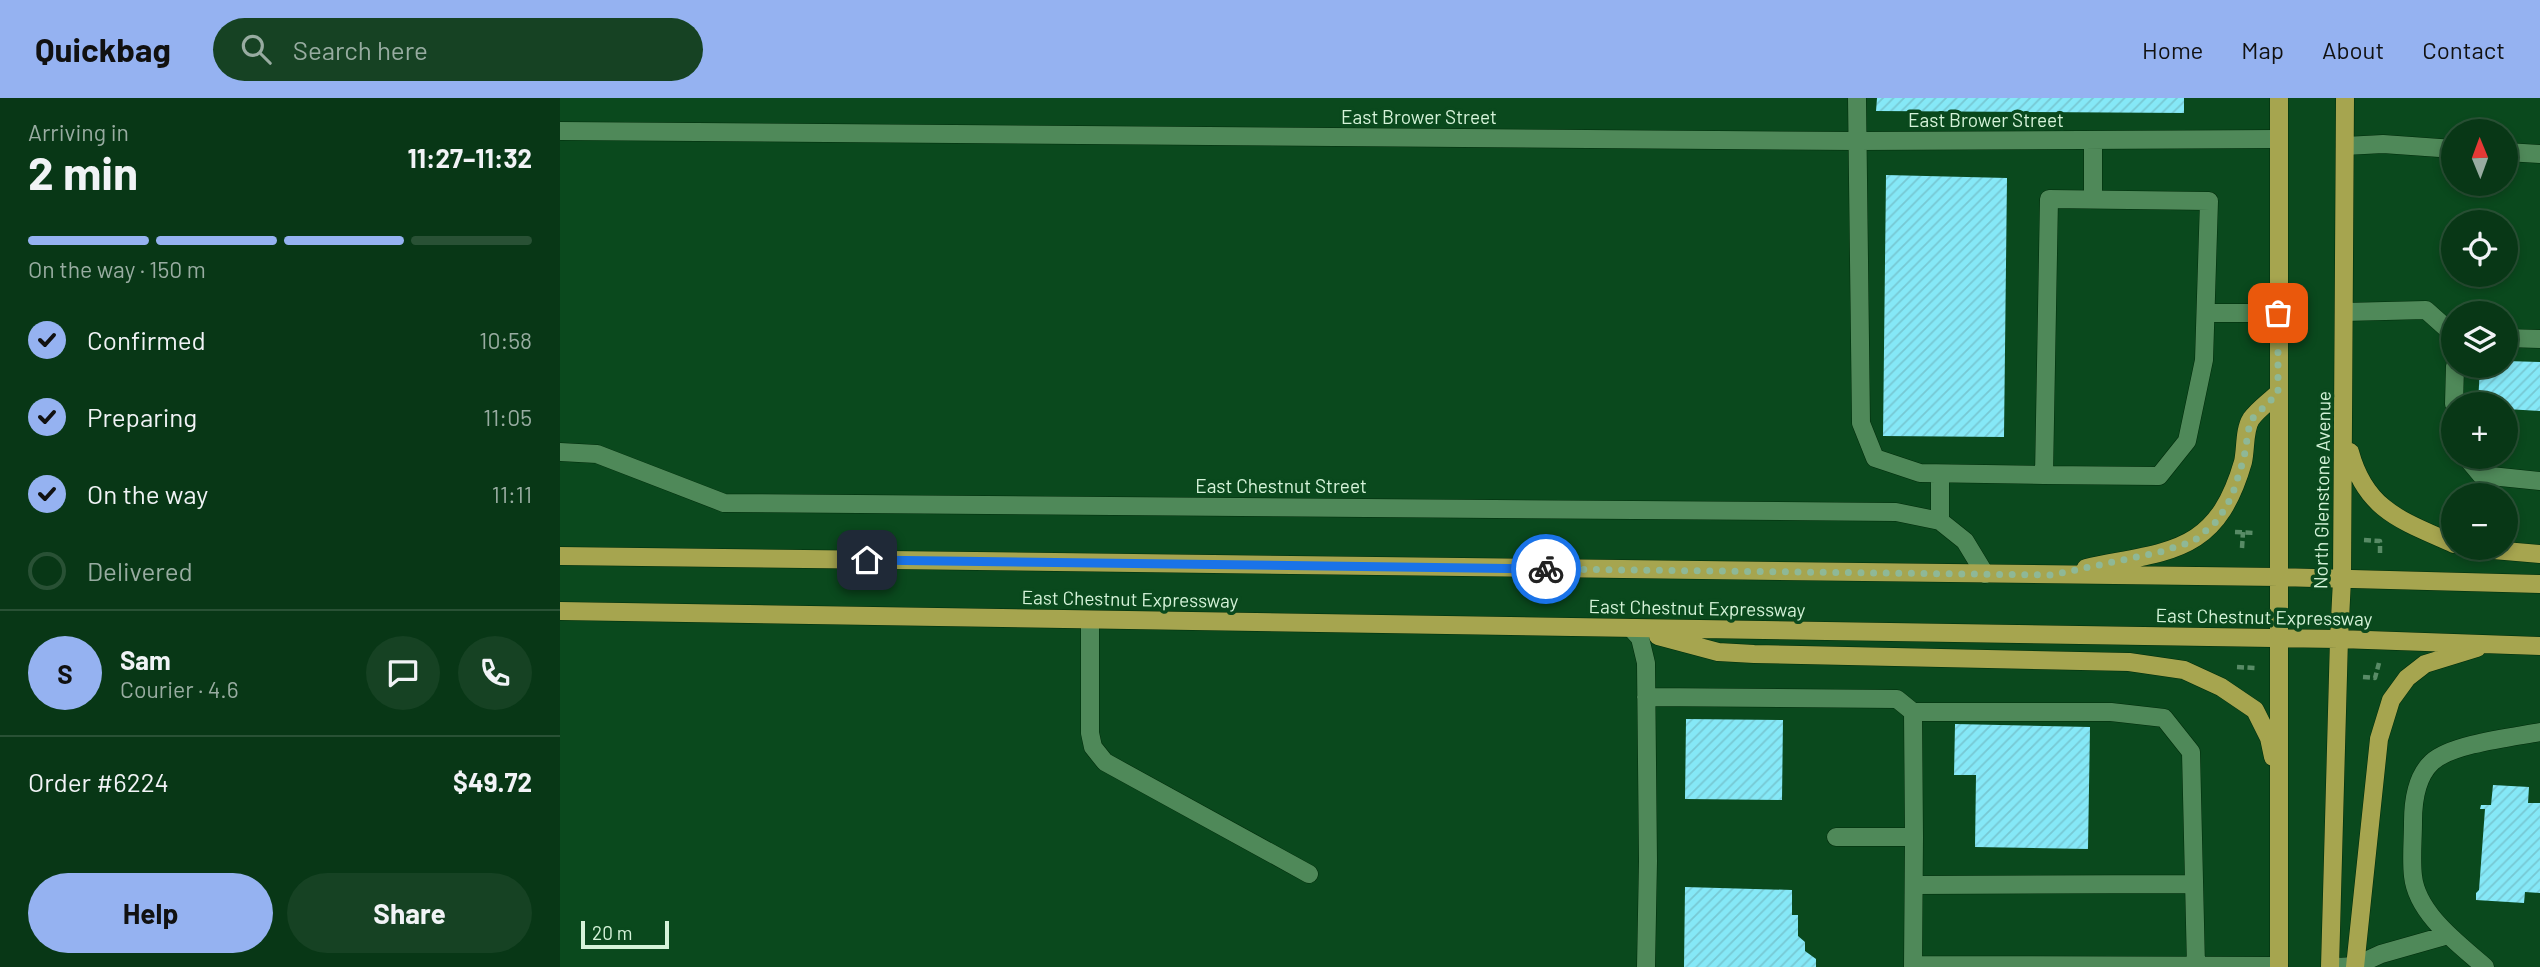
<!DOCTYPE html>
<html lang="en">
<head>
<meta charset="utf-8">
<style>
  body { margin:0; font-family:Barlow,sans-serif; background:#164223; color:#f1f3f6; height:100vh; display:flex; flex-direction:column; font-size:26px; white-space:nowrap }
  * { box-sizing:border-box; margin:0 }
  p { font-size:23px; color:#98aca1 }
  .icon { flex:none; width:38px; height:38px; fill:none; stroke:currentColor; stroke-width:2; stroke-linecap:round; stroke-linejoin:round }
  .map { position:relative; flex:1; overflow:hidden }
  .sheet { display:flex; flex-direction:column; background:#083716; width:560px }
  .sheet>* { flex:none }
  .needle { width:46px; rotate:359deg }
  .tools { position:absolute; left:1881px; top:21px; display:grid; gap:14px }
  .tools a { display:grid; place-items:center; width:77px; height:77px; border-radius:50%; background:#083716; box-shadow:0 4px 10px #0003,0 0 0 2px #295135; font-size:35px }
  .scale { position:absolute; left:21px; bottom:18px; width:88px; box-sizing:border-box; padding-left:7px; border:4px solid #d5f3d9; border-top:0; font-size:19px; line-height:24px; white-space:nowrap; color:#d5f3d9; -webkit-text-stroke:5px #0a491d; paint-order:stroke }
  .pin { position:absolute; display:grid; place-items:center; width:60px; height:60px; color:#fff; margin:-30px; border-radius:14px; box-shadow:0 4px 10px #0006 }
  .courier { position:absolute; display:grid; place-items:center; width:70px; height:70px; margin:-35px; border:5px solid #1a73e8; border-radius:50%; background:#fff; color:#222; box-shadow:0 2px 9px #0007 }
  .overview em { font-style:normal; font-weight:700 }
  .overview div { display:flex; flex-direction:column-reverse }
  .overview { display:flex; align-items:center; justify-content:space-between; height:119px; padding:0 28px }
  h1 { font-size:46px; font-weight:700; line-height:52px }
  .bar { display:grid; grid-template-columns:repeat(4,1fr); gap:10px 7px; align-content:center; height:84px; padding:0 28px }
  .bar i { height:9px; border-radius:5px; background:#295135 }
  .bar .active { background:#95b2f1 }
  .bar p { grid-column:span 4 }
  .line { display:flex; align-items:center; gap:18px; padding:0 28px; border-top:2px solid #295135 }
  .line div { flex:1 }
  .round { display:grid; place-items:center; flex:none; width:74px; height:74px; border-radius:37px; background:#164223 }
  ol { padding:0 28px; list-style:none }
  li { display:flex; align-items:center; gap:21px; height:77px }
  li p { margin-inline-start:auto }
  li .icon { padding:7px; border-radius:50%; background:#95b2f1; color:#111; stroke-width:4 }
  li:last-child { color:#98aca1 }
  li i { width:38px; height:38px; border:4px solid #295135; border-radius:50% }
  .primary-button { display:flex; gap:14px; margin-top:auto; padding:14px 28px }
  .primary-button a { flex:1; height:80px; border-radius:42px; background:#95b2f1; color:#111; font-size:28px; font-weight:700; line-height:80px; text-align:center }
  .primary-button a+a { background:#164223; color:#f1f3f6 }
  header { display:flex; align-items:center; gap:42px; box-sizing:border-box; height:98px; padding:0 35px; background:#95b2f1; color:#111 }
  header strong { font-size:33px }
  nav { display:flex; gap:38px; margin-inline-start:auto; font-size:24px }
  .search { width:490px; height:63px; background:#164223; display:flex; align-items:center; gap:18px; box-sizing:border-box; padding:0 24px; border-radius:38px; color:#98aca1; font-size:26px }
  main { display:flex; flex:1; min-height:0 }
  .map>svg:first-child { display:block }
  .building { fill:url(#building-hatch) }
  .lines { fill:none; stroke-linecap:round; stroke-linejoin:round }
  .minor-casing { stroke:#002c0b; stroke-width:19 }
  .major-casing { stroke:#002c0b; stroke-width:19 }
  .path { stroke:#588b66; stroke-width:4.5; stroke-dasharray:7 3.5; stroke-linecap:butt }
  .minor { stroke:#4f8959; stroke-width:18 }
  .major { stroke:#a6a54f; stroke-width:18 }
  .done { stroke:#8eb897; stroke-width:7; stroke-dasharray:0 12.6 }
  .route { stroke:#1a73e8; stroke-width:9 }
  .labels { text-anchor:middle; stroke-width:7; stroke-linejoin:round; paint-order:stroke }
  .street-label { font-size:19px; fill:#d5f3d9; stroke:#0a491d }
</style>
</head>
<body>
<header>
<strong>Quickbag</strong>
<div class="search"><svg class="icon" aria-label="search" viewBox="0 0 24 24"><circle cx="10" cy="10" r="6"/><path d="M15 15l6 6"/></svg>Search here</div>
<nav><a>Home</a><a>Map</a><a>About</a><a>Contact</a></nav>
</header>
<main>
<section class="sheet">
<div class="overview"><div><h1>2 min</h1><p>Arriving in</p></div><em>11:27–11:32</em></div>
<div class="bar"><i class="active"></i><i class="active"></i><i class="active"></i><i></i><p>On the way · 150 m</p></div>
<ol>
<li><svg class="icon" aria-label="check" viewBox="0 0 24 24"><path d="M5 12l5 5 9-10"/></svg>Confirmed<p>10:58</p></li>
<li><svg class="icon" aria-label="check" viewBox="0 0 24 24"><path d="M5 12l5 5 9-10"/></svg>Preparing<p>11:05</p></li>
<li><svg class="icon" aria-label="check" viewBox="0 0 24 24"><path d="M5 12l5 5 9-10"/></svg>On the way<p>11:11</p></li>
<li><i></i>Delivered</li>
</ol>
<div class="line" style="height:126px"><b class="round" style="background:#95b2f1;color:#111">S</b><div><b>Sam</b><p>Courier · 4.6</p></div><a class="round"><svg class="icon" aria-label="chat" viewBox="0 0 24 24"><path d="M4 5h16v11H9l-5 4z"/></svg></a><a class="round"><svg class="icon" aria-label="phone" viewBox="0 0 24 24"><path d="M5 4h4l2 5-3 2q2 4 5 5l2-3 5 2v4C11 20 4 13 5 4z"/></svg></a></div>
<div class="line" style="height:91px"><div>Order #6224</div><b>$49.72</b></div>
<div class="primary-button"><a>Help</a><a>Share</a></div>
</section>
<div class="map">
<svg width="1980" height="869" viewBox="0 0 1980 869">
  <defs>
    <pattern id="building-hatch" width="6" height="6" patternUnits="userSpaceOnUse" patternTransform="scale(1.75)"><rect width="6" height="6" fill="#85e8f7"/><path d="M-1 1l2-2M0 6l6-6M5 7l2-2" fill="none" stroke="#77c8d3"/></pattern>
  </defs>
  <rect width="100%" height="100%" fill="#0a491d"/>
  <path class="building" d="M1317,0H1624V15L1316,13Z
    M1326,77L1447,80L1444,339L1323,338Z
    M1946,263L1980,264V313L1946,311V306H1918L1920,268H1946Z
    M1126,621L1223,622L1222,702L1125,701Z
    M1395,626L1530,629L1528,751L1415,749L1416,677H1394Z
    M1933,687L1969,689L1968,705H1980V795L1965,794L1964,805L1916,802V795L1919,792L1925,711H1920L1921,707H1931Z
    M1125,789L1232,792V817H1238V838L1245,844V853L1256,861V869H1124Z"/>
  <g class="lines">
    <defs>
      <path id="minor" d="M1297,0L1301,325L1315,360L1360,375L1484,377L1489,101L1649,103L1644,262L1627,343L1599,378L1484,377
        M0,33L1296,43L1718,41
        M1785,48L1823,46L1894,51
        M1946,54L1980,56
        M1533,102V43
        M1784,214L1866,212L1894,237
        M1646,215H1718
        M1946,240L1980,241
        M1894,306L1895,268
        M0,354L37,356L164,405L1336,414L1380,423L1405,443L1425,476
        M1906,359L1921,377L1980,383
        M1380,423V376
        M530,522V635L533,649L545,664L749,776
        M1071,530L1080,540L1086,565L1088,763L1086,869
        M1086,599L1337,601L1353,614L1354,739
        M1353,614H1551L1604,620L1631,654L1636,868
        M1276,739H1354L1353,869
        M1355,787L1634,786
        M1353,867L1719,868
        M1777,869L1795,868L1821,856L1888,837
        M1925,869C1899,846 1857,816 1853,778C1851,761 1853,742 1853,724C1853,704 1856,679 1872,664C1891,646 1953,639 1980,634"/>
      <path id="major" d="M1719,0V869
        M1790,354C1806,413 1843,423 1894,446
        M1910,450L1980,456
        M0,458L1719,479L1980,486
        M1526,470C1610,452 1656,457 1683,364C1686,351 1684,332 1691,321C1698,311 1710,303 1718,295
        M0,513L1779,541L1980,548
        M1098,538L1158,554L1194,556L1569,564L1624,572L1661,589L1695,612L1709,640L1713,659
        M1770,869L1779,541L1782,482L1785,0
        M1795,869L1819,641L1831,602L1847,580L1865,566L1917,550"/>
    </defs>
    <use href="#minor" class="minor-casing"/>
    <use href="#major" class="major-casing"/>
    <path class="path" d="M1675,434L1695,435
      M1804,442L1820,443V458
      M1682,450L1683,434
      M1677,569L1695,570
      M1803,579L1815,580L1819,565"/>
    <use href="#minor" class="minor"/>
    <use href="#major" class="major"/>
  </g>
  <g class="lines">
    <path class="done" d="M986,471L1492,477L1600,454L1634,443L1658,422L1672,398L1684,360L1690,323L1718,295V215"/>
    <path class="route" d="M307,462L986,471"/>
  </g>
  <g class="labels">
    <g class="street-label">
      <text x="859" y="26">East Brower Street</text>
      <text x="1426" y="29">East Brower Street</text>
      <text x="721" y="395">East Chestnut Street</text>
      <text transform="translate(1762 392) rotate(-89)" y="7">North Glenstone Avenue</text>
      <text transform="translate(570 501) rotate(1)" y="7">East Chestnut Expressway</text>
      <text transform="translate(1137 510) rotate(1)" y="7">East Chestnut Expressway</text>
      <text transform="translate(1704 519) rotate(1)" y="7">East Chestnut Expressway</text>
    </g>
  </g>
</svg>
<div class="tools">
<a><svg class="needle" viewBox="-14 -14 28 28"><path d="M0-13l5 13h-10z" fill="#e53935"/><path d="M0 13l5-13h-10z" fill="#98aca1"/></svg></a>
<a><svg class="icon" aria-label="locate" viewBox="0 0 24 24"><circle cx="12" cy="12" r="6"/><path d="M12 2v4M12 18v4M2 12h4M18 12h4"/></svg></a>
<a><svg class="icon" aria-label="layers" viewBox="0 0 24 24"><path d="M12 4l9 5-9 5-9-5zM3 14l9 5 9-5"/></svg></a>
<a>+</a>
<a>−</a>
</div>
<div class="scale">20 m</div>
<div class="pin" style="left:1718px;top:215px;background:#ea580c"><svg class="icon" aria-label="bag" viewBox="0 0 24 24"><path d="M5 8h14l-1 12H6zM9 8a3 3 0 0 1 6 0"/></svg></div>
<div class="pin" style="left:307px;top:462px;background:#1f2937"><svg class="icon" aria-label="home" viewBox="0 0 24 24"><path d="M3 11l9-7 9 7M6 9v11h12V9"/></svg></div>
<div class="courier" style="left:986px;top:471px"><svg class="icon" aria-label="bike" viewBox="0 0 24 24"><circle cx="6" cy="16" r="4"/><circle cx="18" cy="16" r="4"/><path d="M6 16l4-8h5l3 8M10 8l3 8H6M13 5h3"/></svg></div>
</div>
</main>
</body>
</html>
